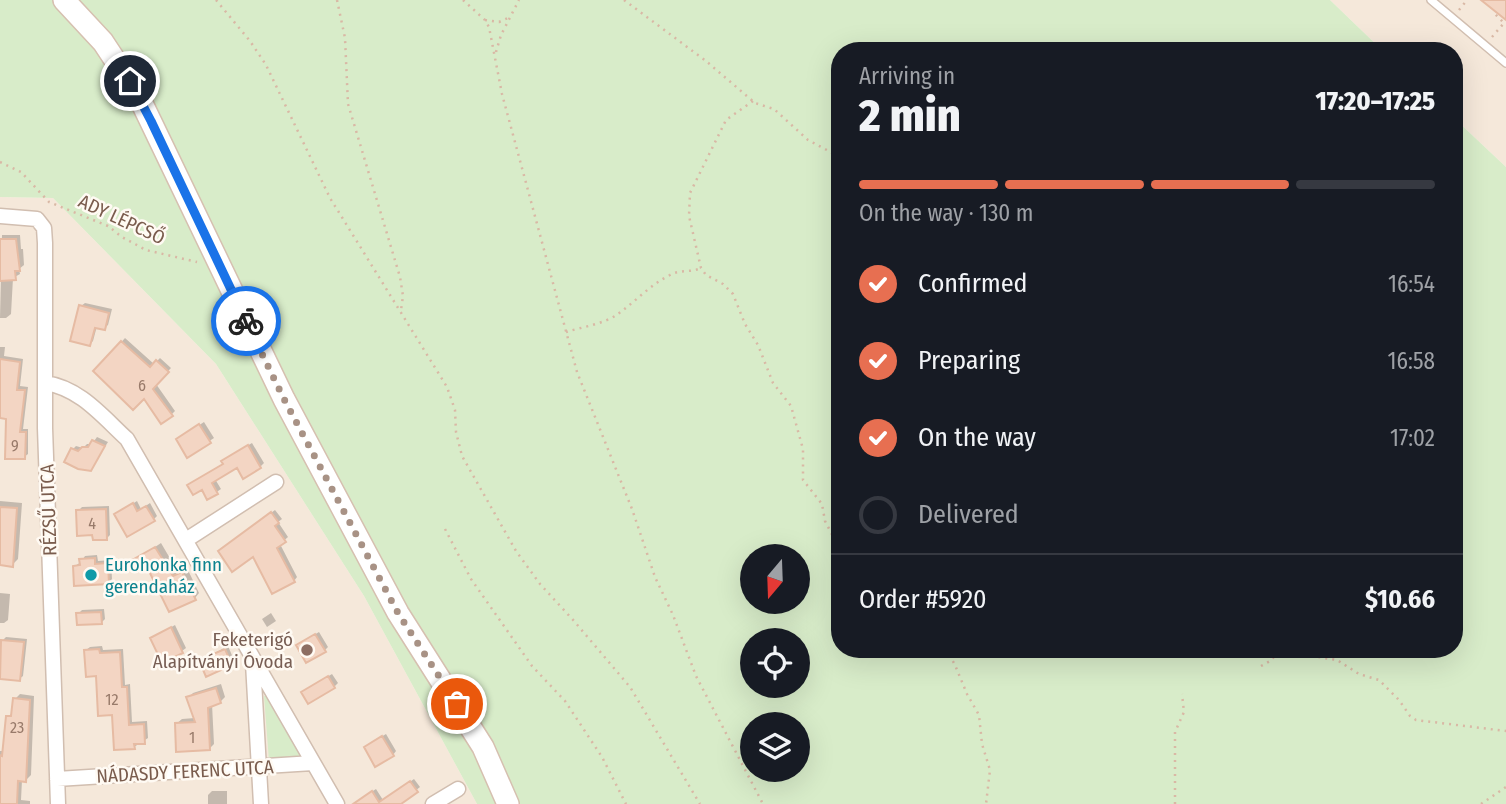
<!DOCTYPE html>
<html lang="en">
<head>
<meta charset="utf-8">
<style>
  body { margin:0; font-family:"Fira Sans Condensed",sans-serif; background:#20242c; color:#f1f3f6; height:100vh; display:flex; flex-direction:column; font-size:26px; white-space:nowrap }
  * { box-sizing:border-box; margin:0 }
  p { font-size:23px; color:#9ea1a6 }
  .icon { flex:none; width:38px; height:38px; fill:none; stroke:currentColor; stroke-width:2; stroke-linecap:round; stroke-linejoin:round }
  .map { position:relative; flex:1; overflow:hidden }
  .details { position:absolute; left:831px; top:42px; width:632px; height:616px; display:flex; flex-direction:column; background:#171b24; border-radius:28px; box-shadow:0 7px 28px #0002 }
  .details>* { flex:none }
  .needle { width:46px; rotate:199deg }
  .controls { position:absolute; left:740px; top:544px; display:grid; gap:14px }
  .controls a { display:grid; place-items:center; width:70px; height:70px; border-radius:50%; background:#171b24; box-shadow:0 7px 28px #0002; font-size:35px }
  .pin { position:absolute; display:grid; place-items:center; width:60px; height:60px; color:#fff; margin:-30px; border:4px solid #fff; border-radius:50%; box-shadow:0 2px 7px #0007 }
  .courier { position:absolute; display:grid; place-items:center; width:70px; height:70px; margin:-35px; border:5px solid #1a73e8; border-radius:50%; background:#fff; color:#222; box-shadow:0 2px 9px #0007 }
  .summary em { font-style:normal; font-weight:800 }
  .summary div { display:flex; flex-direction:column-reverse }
  .summary { display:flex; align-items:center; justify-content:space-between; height:119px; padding:0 28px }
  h1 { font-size:46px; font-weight:800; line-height:52px }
  .bar { display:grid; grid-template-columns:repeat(4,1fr); gap:10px 7px; align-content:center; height:84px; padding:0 28px }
  .bar i { height:9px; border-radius:5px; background:#363941 }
  .bar .on { background:#e76f51 }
  .bar p { grid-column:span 4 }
  .line { display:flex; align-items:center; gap:18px; padding:0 28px; border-top:2px solid #363941 }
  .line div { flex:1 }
  ol { padding:0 28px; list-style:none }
  li { display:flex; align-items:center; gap:21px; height:77px }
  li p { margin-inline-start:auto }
  li .icon { padding:7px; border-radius:50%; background:#e76f51; color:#fff; stroke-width:4 }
  li:last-child { color:#9ea1a6 }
  li i { width:38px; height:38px; border:4px solid #363941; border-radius:50% }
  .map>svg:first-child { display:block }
  .residential { fill:#f5e8da }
  .green { fill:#d8ecc9; fill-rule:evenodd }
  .shadow { fill:#0003 }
  .building { fill:#f3d5c3; stroke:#e6bba3; stroke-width:2 }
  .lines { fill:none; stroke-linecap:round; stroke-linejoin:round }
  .lane-casing { stroke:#d1beb0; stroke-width:10 }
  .street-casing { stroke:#d1beb0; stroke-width:17 }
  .secondary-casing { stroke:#d6c0b0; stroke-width:24 }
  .path { stroke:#d9b8a5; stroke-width:2.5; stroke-dasharray:2 5; stroke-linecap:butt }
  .lane { stroke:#fff; stroke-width:7 }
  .street { stroke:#fff; stroke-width:14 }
  .secondary { stroke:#fff; stroke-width:21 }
  .done { stroke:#a89285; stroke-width:7; stroke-dasharray:0 12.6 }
  .route { stroke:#1a73e8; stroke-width:9 }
  .culture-dot { fill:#0f9aa8; stroke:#fffaf3; stroke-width:2.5 }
  .education-dot { fill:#8d6e63; stroke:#fffaf3; stroke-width:2.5 }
  .labels { text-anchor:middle; stroke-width:5; stroke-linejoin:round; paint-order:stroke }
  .number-label { font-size:16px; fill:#987a6a }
  .street-label { font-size:19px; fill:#7a5c4d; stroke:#fffaf3 }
  .culture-label { font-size:19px; fill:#0d838f; stroke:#fffaf3; text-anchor:start }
  .education-label { font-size:19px; fill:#785e54; stroke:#fffaf3; text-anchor:end }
</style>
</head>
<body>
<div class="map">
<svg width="1506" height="804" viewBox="0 0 1506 804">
  <rect width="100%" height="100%" fill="#fdf6ec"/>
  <path class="residential" d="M1330,0H1506V167L1454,118V51H1383Z
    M0,197L53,198L216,364L364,596L477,804H0Z"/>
  <path class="green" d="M0,0H1330L1383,51H840V649H1454V118L1506,167V804H477L364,596L216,364L53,198L0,197ZM752,556H798V602H752ZM752,640H798V686H752ZM752,724H798V770H752Z
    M264,696H269L304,758L269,761Z"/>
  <path class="shadow" d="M2,235H20L21,249H23L24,265L19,269L20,274L13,278L11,314L6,318H0Z
    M85,303L112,309L108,325L104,328L97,326L93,341L90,344L81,306Z
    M125,338L154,364L160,358L171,368L156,384L175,411L171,415L96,371Z
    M0,347H5L4,356L23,359L20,386L28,387L23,429H28V454L24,457L8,417L0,416Z
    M204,422L214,438L188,455L178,439Z
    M97,437L108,442L91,469L73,449L76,446L83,448L87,444H92Z
    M252,443L264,463L260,467L237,466L215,479L221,489L208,498L203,488L189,485L224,463L226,458Z
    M0,501L22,503L18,559L12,565L0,564Z
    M137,501L141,509L150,503L157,516L154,519L116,514Z
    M109,506L110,535L107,538L78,511L82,507Z
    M275,510L282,519L278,522L288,537L280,544L297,577L294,581L254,555L223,548Z
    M161,543L178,572L187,568L199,593L195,598L147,563L134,561Z
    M97,555L98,561L111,560L112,579L109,582L75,566L81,562L85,556Z
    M0,593L10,594L8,620L4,623H0Z
    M104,609L105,619L101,623L78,614L82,610Z
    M271,613L276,621L267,627L262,619Z
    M175,625L186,648L182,651L152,638Z
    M319,632L328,647L325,650L302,642Z
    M6,637L27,639L23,676L19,679L0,677L2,641Z
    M102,646L103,650L123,649L125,685L130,684L132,722L147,721L148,738L134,747L113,714L86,650L90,647Z
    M228,646L234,660L231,664L201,660Z
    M332,674L338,683L334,687L307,689Z
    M221,684L225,697L220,702L212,704L214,744L209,749L176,724L182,719L195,718L188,698L193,693Z
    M20,694L34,696L31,775L26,780H22L21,800L30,801V804H0V751H4L8,717L13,712L15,699Z
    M386,734L396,751L393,755L369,744Z
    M414,779L420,787L399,804H364L365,796L376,789L383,800Z
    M212,791H227V804H208V795Z"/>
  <path class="building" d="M1481,0H1506V20Z
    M0,239H16L20,271H15L16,280L0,281Z
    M79,305L109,313L105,330L95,328L90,346L70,341Z
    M121,341L150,367L156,360L169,372L153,389L173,416L161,424L144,399L133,410L93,371Z
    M0,359L20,362L17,390H25L20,432H26L25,459H5L6,419L0,418Z
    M199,424L211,443L187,458L176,439Z
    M92,440L105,446L91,471L78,469L64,462L71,448L78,451L82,447H88Z
    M248,445L261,468L243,479L237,468L212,483L218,494L207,500L202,490L193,495L187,485L223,464L221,461Z
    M133,503L137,511L146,506L155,521L127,537L114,514Z
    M0,507L17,508L13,567L0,565Z
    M106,509L107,540H93L92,535L77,536L76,510Z
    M271,512L279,523L275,526L286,542L277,548L295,582L272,594L253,557L232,572L218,551Z
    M155,547L173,576L182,572L196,600L169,612L146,565L138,570L132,560Z
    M95,558V564L108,563L109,584L74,586L73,566L80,565L79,559Z
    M101,612L102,624L77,625L76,613Z
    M171,627L183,653L162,663L150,638Z
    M315,634L326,652L306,663L296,645Z
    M1,640L24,642L20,681L0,679Z
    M99,649L100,653L120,652L122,687H127L129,725L144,724L145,744H134L135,749L114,750L112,715L98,716L96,676L86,677L84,650Z
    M225,649L232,665L206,677L199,660Z
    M328,676L335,688L308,704L301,692Z
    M216,688L221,703L208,708L210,750L176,752L175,723L195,722L186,697Z
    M13,698L30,700L26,782L18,781L17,804H0V755L2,756L6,716H11Z
    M382,736L394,756L375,767L364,747Z
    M410,781L418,792L401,804H353L372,791L379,802Z"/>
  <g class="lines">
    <defs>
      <path id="lane" d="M1431,0L1506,63"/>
      <path id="street" d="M0,216L37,219L44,228L45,243V428L58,804
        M45,383C80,388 102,416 127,439L337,804
        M186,540L276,482
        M253,663L261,804
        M57,779L313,763
        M433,804L458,789"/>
      <path id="secondary" d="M64,0L103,42L138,95L284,399L398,613L483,747L508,804"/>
    </defs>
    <use href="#lane" class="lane-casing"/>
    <use href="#street" class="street-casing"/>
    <use href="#secondary" class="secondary-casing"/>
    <path class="path" d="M216,0L250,41L266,65L330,198L447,387L455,410L456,432L462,456L516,551L540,584L574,621L630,687L700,804
      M337,0L345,38L348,104L400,277L403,296L401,310
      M463,0L485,20L489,27L502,94L577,372L632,509L655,577L673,615L696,676L763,804
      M624,0L706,61L755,103L774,109L808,140L840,157
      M1459,10L1467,0
      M485,20L499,22L508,18
      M1492,37L1504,23L1495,14L1496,12
      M496,52L501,35L519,0
      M753,101L726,120L690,193L689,216L701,268L706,275L723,284L733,294L745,324L758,345L773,383L791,406L803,449V480L822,504L825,521L840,550
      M0,162L21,172L49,202L108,226L122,237L146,250L197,262
      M566,332C582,327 604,324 618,314C636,301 650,285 670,275C680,269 691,273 701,268
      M445,529L471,579L532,666L565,701L602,757L626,804
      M946,649L955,665L967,694L979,715L982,744L990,770L986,804
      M1307,649L1318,657L1337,660L1359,674L1379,680L1399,700L1410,716L1416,720L1506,731
      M1261,666L1272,660L1278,649
      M1175,804V732L1184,712L1182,694
      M1481,804L1506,787"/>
    <use href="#lane" class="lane"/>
    <use href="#street" class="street"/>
    <use href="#secondary" class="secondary"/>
  </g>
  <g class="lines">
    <path class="done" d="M246,321L284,399L398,613L457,704"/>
    <path class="route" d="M130,81L151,121L246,321"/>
  </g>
  <circle class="culture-dot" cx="91" cy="575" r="7"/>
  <circle class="education-dot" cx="307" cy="650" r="7"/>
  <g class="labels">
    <g class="number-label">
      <text x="142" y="391">6</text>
      <text x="15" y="451">9</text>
      <text x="92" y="529">4</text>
      <text x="112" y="705">12</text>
      <text x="17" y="733">23</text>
      <text x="192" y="743">1</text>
    </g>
    <g class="street-label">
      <text transform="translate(122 219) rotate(25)" y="7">ADY LÉPCSŐ</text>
      <text transform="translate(48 510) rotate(-92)" y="7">RÉZSŰ UTCA</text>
      <text transform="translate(185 771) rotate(-3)" y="7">NÁDASDY FERENC UTCA</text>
    </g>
    <g class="culture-label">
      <text x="105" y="571">Eurohonka finn<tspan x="105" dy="22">gerendaház</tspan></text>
    </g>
    <g class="education-label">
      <text x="293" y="646">Feketerigó<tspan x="293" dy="22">Alapítványi Óvoda</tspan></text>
    </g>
  </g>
</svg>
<div class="controls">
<a><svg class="needle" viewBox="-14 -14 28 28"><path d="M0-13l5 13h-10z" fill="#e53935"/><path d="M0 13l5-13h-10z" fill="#9ea1a6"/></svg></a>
<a><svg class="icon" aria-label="locate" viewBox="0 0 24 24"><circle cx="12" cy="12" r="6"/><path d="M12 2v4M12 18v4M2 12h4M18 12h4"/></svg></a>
<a><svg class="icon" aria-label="layers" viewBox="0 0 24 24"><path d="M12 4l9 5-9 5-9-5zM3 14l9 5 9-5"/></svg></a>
</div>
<div class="pin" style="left:457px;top:704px;background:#ea580c"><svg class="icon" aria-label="bag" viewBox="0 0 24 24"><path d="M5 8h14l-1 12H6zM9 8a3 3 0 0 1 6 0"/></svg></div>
<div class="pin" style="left:130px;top:81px;background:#1f2937"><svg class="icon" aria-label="home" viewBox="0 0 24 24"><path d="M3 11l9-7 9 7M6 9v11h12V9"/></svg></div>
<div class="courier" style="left:246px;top:321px"><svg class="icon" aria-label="bike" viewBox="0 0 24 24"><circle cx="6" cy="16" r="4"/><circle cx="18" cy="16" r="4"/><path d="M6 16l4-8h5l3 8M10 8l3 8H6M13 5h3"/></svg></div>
<section class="details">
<div class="summary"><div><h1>2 min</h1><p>Arriving in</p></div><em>17:20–17:25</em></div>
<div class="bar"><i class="on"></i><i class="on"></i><i class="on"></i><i></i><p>On the way · 130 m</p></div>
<ol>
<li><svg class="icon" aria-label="check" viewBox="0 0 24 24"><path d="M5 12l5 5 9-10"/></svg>Confirmed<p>16:54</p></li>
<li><svg class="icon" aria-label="check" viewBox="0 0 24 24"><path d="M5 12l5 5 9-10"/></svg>Preparing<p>16:58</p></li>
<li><svg class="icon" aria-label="check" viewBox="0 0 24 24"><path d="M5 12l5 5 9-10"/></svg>On the way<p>17:02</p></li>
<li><i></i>Delivered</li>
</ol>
<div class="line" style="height:91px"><div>Order #5920</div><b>$10.66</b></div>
</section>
</div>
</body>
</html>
